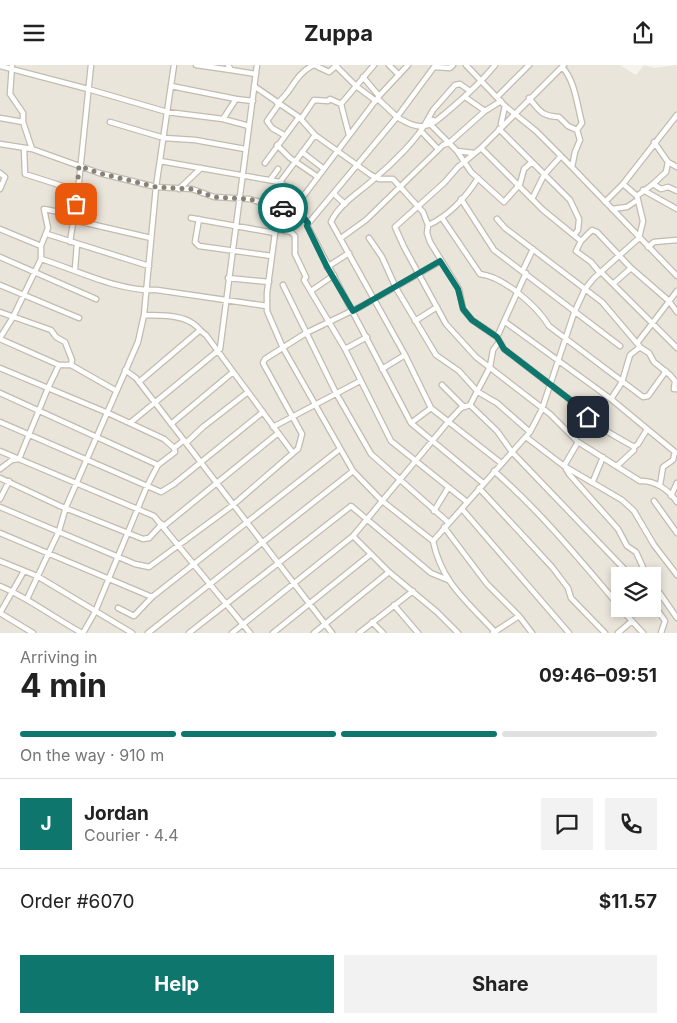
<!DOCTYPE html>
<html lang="en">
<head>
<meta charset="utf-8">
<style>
  body { margin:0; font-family:Inter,sans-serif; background:#f2f2f2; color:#222; height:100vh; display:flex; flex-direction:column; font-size:19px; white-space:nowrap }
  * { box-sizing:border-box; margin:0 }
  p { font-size:16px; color:#767676 }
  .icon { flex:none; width:28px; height:28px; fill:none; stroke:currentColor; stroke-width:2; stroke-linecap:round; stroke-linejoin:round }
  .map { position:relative; height:568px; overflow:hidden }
  .side { display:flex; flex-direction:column; background:#fff; flex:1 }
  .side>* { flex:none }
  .buttons { position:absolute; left:611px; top:502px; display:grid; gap:10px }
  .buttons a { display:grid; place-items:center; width:50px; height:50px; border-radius:0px; background:#fff; box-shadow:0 2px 8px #0003; font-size:25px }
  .pin { position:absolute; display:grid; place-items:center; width:42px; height:42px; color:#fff; margin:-21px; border-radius:10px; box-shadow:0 2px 8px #0006 }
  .courier { position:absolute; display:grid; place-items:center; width:50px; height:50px; margin:-25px; border:4px solid #0f766e; border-radius:50%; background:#fff; color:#222; box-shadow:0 1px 6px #0007 }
  .headline em { font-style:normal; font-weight:700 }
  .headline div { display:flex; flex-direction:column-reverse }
  .headline { display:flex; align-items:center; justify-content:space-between; height:85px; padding:0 20px }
  h1 { font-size:32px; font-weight:700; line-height:38px }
  .bar { display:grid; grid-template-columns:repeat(4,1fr); gap:8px 5px; align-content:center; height:60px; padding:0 20px }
  .bar i { height:6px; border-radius:4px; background:#e0e0e0 }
  .bar .on { background:#0f766e }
  .bar p { grid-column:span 4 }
  .line { display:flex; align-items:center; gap:12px; padding:0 20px; border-top:1px solid #e0e0e0 }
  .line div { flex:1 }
  .round { display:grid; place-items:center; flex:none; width:52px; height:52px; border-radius:0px; background:#f2f2f2 }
  .primary-button { display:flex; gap:10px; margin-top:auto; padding:10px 20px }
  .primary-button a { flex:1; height:58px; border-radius:0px; background:#0f766e; color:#fff; font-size:20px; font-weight:700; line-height:58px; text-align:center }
  .primary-button a+a { background:#f2f2f2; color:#222 }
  header { display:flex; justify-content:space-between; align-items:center; height:65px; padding:0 20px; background:#fff; font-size:22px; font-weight:700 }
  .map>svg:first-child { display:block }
  .residential { fill:#eae5da; fill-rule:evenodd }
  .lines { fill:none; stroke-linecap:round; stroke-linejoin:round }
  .minor-casing { stroke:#c2bbae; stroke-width:7 }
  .minor { stroke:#fff; stroke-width:4.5 }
  .done { stroke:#878178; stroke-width:5; stroke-dasharray:0 9 }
  .route { stroke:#0f766e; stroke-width:6 }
</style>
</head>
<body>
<header><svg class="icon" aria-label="menu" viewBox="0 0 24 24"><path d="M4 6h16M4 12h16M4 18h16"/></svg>Zuppa<svg class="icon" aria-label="share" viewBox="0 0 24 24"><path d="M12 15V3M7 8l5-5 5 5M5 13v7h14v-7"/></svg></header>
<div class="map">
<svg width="677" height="568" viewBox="0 0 677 568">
  <rect width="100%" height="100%" fill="#f6f3ec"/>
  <path class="residential" d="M0,0H620L636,10L644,0L654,3L677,0V568H0ZM620,511H652V544H620Z"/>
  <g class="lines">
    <defs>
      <path id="minor" d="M12,0L10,29L23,48V57
        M196,0L231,5
        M228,0L231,5L256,9
        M314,0L329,7L337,0
        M335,0L356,21L376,36
        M389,0L399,10
        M466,0L505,41L536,66L566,96L677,211
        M495,0C478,21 457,39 436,56L428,54C418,74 392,99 374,114C360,127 339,139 331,157L405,290L431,343L501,398
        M564,0L481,83L458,102L444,118L395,162L404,182L446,259L476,292L550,349L578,377L640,416C655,415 669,425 677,437
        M0,1L88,24L167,47L223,54L249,61
        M562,2C575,15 577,40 582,58L577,65L580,75L575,87L572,102
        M363,12L379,31
        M171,21L236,34
        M254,21L299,52L315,70L371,110L379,114H393L423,147L428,160L427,168L430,177L459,224L463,244L472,255L497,272L504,284L573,337C581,354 617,372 634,382L638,379L646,366
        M465,32L485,46
        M497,32L529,0
        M529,33C540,46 541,51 559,52L568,61L577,65
        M378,34L397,52L434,2L450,3L453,0
        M277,38C293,27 292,12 313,0
        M279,39L267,56L272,63L284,70
        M0,53L23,57L32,84
        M223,54L236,34L253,36
        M301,54L314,35L328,36L330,34L341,39
        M428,54L433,45L455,20L460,19L470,26
        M436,56C422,66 410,60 397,52L307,160L411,358L483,418
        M110,57L164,73L195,75L245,84
        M501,59L505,41
        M431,60L457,86L471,107L504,137L520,119L524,104L532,97
        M499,64L570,135L579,154L578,165L575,169
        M421,66L438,84
        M349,70L341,39L374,0
        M0,79L32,84L99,108L156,122L192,124L214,132L250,134L282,144L299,137
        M277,80L290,93L318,112
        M24,83L25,109L78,126
        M481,83L543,145L581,176L576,186L591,197L600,208
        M457,86L474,88
        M302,87L324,104
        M160,96L280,117L301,134
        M668,97L677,102
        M265,98L299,52
        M0,108L5,112L0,124
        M270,115L278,104
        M280,117L315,70
        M623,119L637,131
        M653,119L666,107L668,97L654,77
        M179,124L201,103
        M643,125L677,144
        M334,129L345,139
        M533,132L544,110L561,91
        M461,134L494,185L620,281
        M605,137L623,119L677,50
        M612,144L627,142L636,136
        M191,153L275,168L282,144
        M442,153L480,209C504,212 537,241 549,261L643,332L648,331L666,306
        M199,154L195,177L199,181L272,191
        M497,154L505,163L602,237L641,283L649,288L654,297L670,310L675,316L674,324H677
        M73,155L151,173
        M308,158L303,152V145L299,137L379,31L408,0
        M428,160C448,152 467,131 478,113
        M0,164L41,181
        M276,164L291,167L295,171V189L306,212L304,215L345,284L391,376L467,437
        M275,168L267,228V246L283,283L353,406L381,435L433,476
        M47,169L149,201
        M341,173L366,155L443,80L449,78L485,46L501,36
        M369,173L382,192L396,223L436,290L459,306L478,327L497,338L530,367
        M581,176L592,165L597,167L631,203L669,236L677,247
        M70,177L78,126L91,0
        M648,182L654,177L677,175
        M0,192L96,234
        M41,194C77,205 119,227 157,225L267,241
        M327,202L349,188
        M75,204L77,179
        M523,205L533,184
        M602,208L677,283
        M228,213L269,217
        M613,219L631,203
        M0,220L79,253
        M283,220L336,328L371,389L449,458
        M311,226L334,210
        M0,247L51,265L56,272L65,277L72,295L71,300
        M144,250C160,251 182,249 195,260C200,264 200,266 206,270L293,388
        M415,256L437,242
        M504,256L611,334L675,387L673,395L663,402L660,420
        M497,272L526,208
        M0,273L13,252L41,194V181L48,163L44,144L74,150
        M0,274L59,300H71L115,325
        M638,277L677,226
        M345,284L367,272
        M0,303L108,348L164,374L174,383
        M382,304L405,290
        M125,305L136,313L332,568
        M139,317L199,266
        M442,320L464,342
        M0,328L158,400
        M611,334L622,317L630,290L640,282
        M470,340L497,366L512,387L631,511
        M0,357L161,427L174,419L263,347
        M130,358L220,284L257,0
        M411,358L431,343
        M171,359L233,307
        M273,362L360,316
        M526,372L564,401L622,435L634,446L654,480L677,510
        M186,378L203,362L248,327
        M0,386L154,451L250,568
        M564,401L578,377
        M617,401L634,385V382
        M565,402L569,409L618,464L627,481L636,487L647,511
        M0,404L12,395L19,394L48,323L59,300
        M494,406C541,447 580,495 620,542
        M0,413L60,441L143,474L149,473L162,459
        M593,416L603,392
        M479,423L552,502L568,523L571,533L605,568
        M671,431L677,418
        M0,434L9,416
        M654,436L677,468
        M0,442L135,499L149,502L233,440L293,388L298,384L302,369L263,298L265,294L306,268L362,241L441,196
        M462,444L569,568
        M434,446L448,423
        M164,461L277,369
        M444,462L487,519L519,551L532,568
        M0,468L152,532
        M353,471L389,507L437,547L458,568
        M0,496L37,511L132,568
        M652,517L677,553
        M0,521C29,533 54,553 82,568
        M27,534L59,466L66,442L138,277L144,250L156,122L174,0
        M652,537L665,556L661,568
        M394,540L418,568
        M118,543L134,551L152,532L340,384
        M621,544L643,568
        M0,548L24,506
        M0,548L33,568
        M372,557L383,568
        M83,568L95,547L147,421L158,400L175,387L174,383L183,376
        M148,568L353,406
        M189,568L351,441L431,508L448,515
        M232,568L353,471L448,357L461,343L470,340L490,302L493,285L499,277
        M273,568L371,489
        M314,568L389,507
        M359,568L413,526
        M493,568L519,551
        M496,568C468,537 442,519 433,476L530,367L542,344L574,248L585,224L594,213L639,173L643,156L637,131L653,119L661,124L668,122L677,126
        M618,568L632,556"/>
    </defs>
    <use href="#minor" class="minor-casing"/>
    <use href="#minor" class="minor"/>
  </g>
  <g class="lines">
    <path class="done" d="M76,139L79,101L99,108L156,122L192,124L214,132L250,134L274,143H283"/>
    <path class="route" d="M283,143L299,137L303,145V152L308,158L307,161L327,202L353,246L440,196L458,224L463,244L472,255L497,272L504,284L573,337L588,352"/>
  </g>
</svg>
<div class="buttons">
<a><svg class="icon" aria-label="layers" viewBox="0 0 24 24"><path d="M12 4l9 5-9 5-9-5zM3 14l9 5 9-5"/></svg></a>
</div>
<div class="pin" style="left:76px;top:139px;background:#ea580c"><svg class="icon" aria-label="bag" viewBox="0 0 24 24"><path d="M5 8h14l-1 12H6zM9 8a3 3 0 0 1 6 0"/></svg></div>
<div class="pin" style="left:588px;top:352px;background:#1f2937"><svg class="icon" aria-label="home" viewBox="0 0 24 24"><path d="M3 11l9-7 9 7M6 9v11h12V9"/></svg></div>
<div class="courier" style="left:283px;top:143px"><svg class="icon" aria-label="car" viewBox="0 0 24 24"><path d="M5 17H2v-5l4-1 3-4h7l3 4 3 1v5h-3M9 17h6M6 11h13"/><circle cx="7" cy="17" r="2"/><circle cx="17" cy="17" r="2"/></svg></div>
</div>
<section class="side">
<div class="headline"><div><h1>4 min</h1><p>Arriving in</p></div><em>09:46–09:51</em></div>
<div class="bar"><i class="on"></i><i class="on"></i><i class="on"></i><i></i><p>On the way · 910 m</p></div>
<div class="line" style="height:90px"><b class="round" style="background:#0f766e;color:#fff">J</b><div><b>Jordan</b><p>Courier · 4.4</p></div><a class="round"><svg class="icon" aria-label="chat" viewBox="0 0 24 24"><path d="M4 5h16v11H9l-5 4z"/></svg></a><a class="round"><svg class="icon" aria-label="phone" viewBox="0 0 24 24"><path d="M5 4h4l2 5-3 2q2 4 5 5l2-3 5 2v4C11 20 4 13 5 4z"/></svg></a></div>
<div class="line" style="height:65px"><div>Order #6070</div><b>$11.57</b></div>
<div class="primary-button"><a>Help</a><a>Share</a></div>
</section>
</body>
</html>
